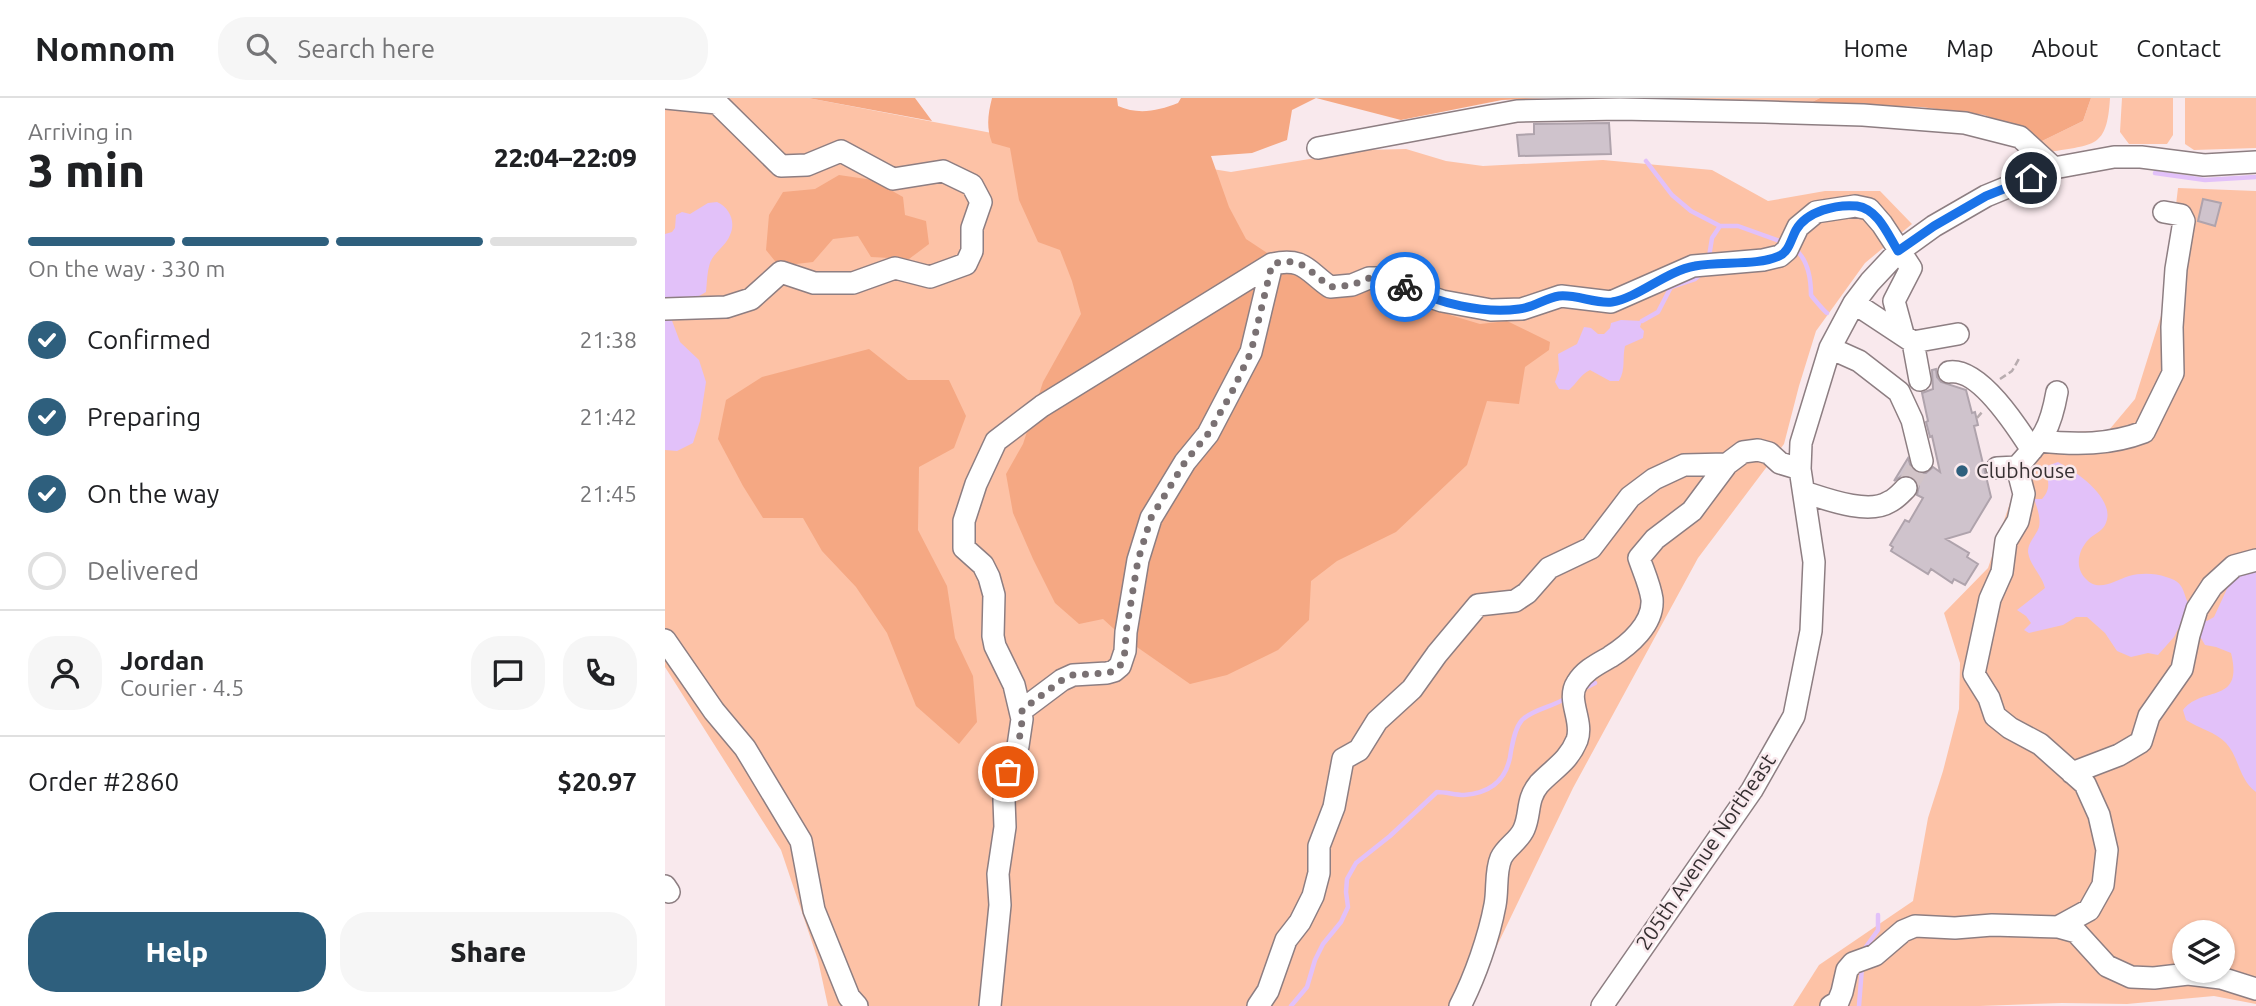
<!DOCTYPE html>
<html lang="en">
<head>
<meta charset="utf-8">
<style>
  body { margin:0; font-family:Ubuntu,sans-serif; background:#f6f6f6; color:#202124; height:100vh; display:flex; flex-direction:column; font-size:26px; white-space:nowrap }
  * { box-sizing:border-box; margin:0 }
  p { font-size:23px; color:#757577 }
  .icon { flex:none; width:38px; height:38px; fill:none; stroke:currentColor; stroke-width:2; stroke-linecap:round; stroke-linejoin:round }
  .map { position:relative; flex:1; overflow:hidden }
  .sheet { display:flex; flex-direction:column; background:#fff; width:665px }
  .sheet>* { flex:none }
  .tools { position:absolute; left:1507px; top:822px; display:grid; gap:14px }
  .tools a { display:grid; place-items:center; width:63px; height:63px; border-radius:50%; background:#fff; box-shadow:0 2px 5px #0004; font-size:35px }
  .pin { position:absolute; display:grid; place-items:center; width:60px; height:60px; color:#fff; margin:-30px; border:4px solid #fff; border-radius:50%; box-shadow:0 2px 7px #0007 }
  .courier { position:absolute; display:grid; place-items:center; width:70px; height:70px; margin:-35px; border:5px solid #1a73e8; border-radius:50%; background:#fff; color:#222; box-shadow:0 2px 9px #0007 }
  .head em { font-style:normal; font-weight:800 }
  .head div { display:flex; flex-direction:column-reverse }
  .head { display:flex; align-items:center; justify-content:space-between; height:119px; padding:0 28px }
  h1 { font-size:46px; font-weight:800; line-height:52px }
  .bar { display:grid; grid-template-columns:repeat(4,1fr); gap:10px 7px; align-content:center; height:84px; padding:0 28px }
  .bar i { height:9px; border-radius:5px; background:#e0e0e0 }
  .bar .selected { background:#2e5f7d }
  .bar p { grid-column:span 4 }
  .line { display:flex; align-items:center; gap:18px; padding:0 28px; border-top:2px solid #e0e0e0 }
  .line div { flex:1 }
  .round { display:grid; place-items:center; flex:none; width:74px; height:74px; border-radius:28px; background:#f6f6f6 }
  ol { padding:0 28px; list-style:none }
  li { display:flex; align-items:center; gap:21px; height:77px }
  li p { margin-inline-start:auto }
  li .icon { padding:7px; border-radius:50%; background:#2e5f7d; color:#fff; stroke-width:4 }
  li:last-child { color:#757577 }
  li i { width:38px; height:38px; border:4px solid #e0e0e0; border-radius:50% }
  .button { display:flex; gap:14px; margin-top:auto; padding:14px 28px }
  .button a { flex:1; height:80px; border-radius:28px; background:#2e5f7d; color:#fff; font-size:28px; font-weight:800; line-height:80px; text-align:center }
  .button a+a { background:#f6f6f6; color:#202124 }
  header { display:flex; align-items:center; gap:42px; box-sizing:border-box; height:98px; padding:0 35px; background:#fff; border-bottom:2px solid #e0e0e0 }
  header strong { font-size:33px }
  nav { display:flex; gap:38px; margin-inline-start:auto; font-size:24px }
  .search { width:490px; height:63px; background:#f6f6f6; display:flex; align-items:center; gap:18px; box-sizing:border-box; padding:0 24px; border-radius:28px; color:#757577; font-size:26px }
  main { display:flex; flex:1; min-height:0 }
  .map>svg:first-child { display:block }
  .green { fill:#fdc2a6; fill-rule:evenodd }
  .forest { fill:#f5a883 }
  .water { fill:#e2c1f9 }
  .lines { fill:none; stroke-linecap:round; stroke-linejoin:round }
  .stream { stroke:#e2c1f9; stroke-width:4.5 }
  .building { fill:#cfc3cc; stroke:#afa3ac; stroke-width:2 }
  .minor-tunnel { stroke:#d2c4c8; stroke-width:21; stroke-dasharray:21 10; stroke-linecap:butt }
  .minor-casing { stroke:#8d7e82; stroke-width:24 }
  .path { stroke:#b8acaf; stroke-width:2.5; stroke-dasharray:7 3.5; stroke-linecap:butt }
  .minor { stroke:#fff; stroke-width:21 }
  .done { stroke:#7a7173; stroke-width:7; stroke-dasharray:0 12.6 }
  .route { stroke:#1a73e8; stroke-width:9 }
  .poi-dot { fill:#2e5f7d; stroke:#f9e9ed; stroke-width:2.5 }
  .labels { text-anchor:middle; stroke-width:5; stroke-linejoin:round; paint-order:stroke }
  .poi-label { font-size:21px; fill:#363032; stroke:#f9e9ed; text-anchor:start }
  .street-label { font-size:21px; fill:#363032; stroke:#f9e9ed }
</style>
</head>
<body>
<header>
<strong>Nomnom</strong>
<div class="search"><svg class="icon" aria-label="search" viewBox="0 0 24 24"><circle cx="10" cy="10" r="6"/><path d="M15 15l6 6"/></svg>Search here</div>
<nav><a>Home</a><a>Map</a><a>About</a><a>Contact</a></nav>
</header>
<main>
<section class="sheet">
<div class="head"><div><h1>3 min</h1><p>Arriving in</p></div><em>22:04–22:09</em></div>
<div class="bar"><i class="selected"></i><i class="selected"></i><i class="selected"></i><i></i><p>On the way · 330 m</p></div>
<ol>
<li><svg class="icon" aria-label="check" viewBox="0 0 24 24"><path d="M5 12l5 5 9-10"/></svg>Confirmed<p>21:38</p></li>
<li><svg class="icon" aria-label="check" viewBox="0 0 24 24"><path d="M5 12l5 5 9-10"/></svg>Preparing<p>21:42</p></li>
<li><svg class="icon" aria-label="check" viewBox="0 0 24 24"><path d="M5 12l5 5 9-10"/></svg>On the way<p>21:45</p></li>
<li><i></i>Delivered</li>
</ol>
<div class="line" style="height:126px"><a class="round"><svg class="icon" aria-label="person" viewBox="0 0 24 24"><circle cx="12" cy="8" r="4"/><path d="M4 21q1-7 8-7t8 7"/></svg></a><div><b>Jordan</b><p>Courier · 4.5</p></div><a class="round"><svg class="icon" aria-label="chat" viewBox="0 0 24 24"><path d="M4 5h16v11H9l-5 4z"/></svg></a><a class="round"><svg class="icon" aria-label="phone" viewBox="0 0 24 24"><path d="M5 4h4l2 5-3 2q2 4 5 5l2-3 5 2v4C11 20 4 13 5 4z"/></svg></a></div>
<div class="line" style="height:91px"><div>Order #2860</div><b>$20.97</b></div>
<div class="button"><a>Help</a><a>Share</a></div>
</section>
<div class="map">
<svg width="1591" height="908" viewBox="0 0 1591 908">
  <rect width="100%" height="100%" fill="#f9e9ed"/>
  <path class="green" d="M0,0H143L353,40L566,74L699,52L741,51L781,63L818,68L938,62L1047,72L1103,103L1160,93H1215L1247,126L1200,165L1151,233L1134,288L1119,346L1033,460L908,690L803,908H163L153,862L116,752L0,569Z
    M1003,0H1155L1145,5L1083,2L1033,4Z
    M1426,0H1445C1442,51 1429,46 1385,54L1373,45L1418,23Z
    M1457,0H1508V37L1502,46H1464L1455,34Z
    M1520,0H1591V50L1529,52L1520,46Z
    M1513,90L1591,93V906L1549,898L1462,906L1397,905L1315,908H1128L1154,867L1248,803L1263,720L1278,673L1294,611L1295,565L1279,515L1323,470L1347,399L1392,335L1444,332L1470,301L1499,208ZM1519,835H1558V873H1519Z"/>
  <path class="forest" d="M143,0H250L267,23Z
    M327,0H452L453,8C473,17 493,13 513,5L516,0H882L837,2L736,22L651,0L627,12L622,42L587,55L546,58L564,109L581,141L634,176L713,186L785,217L815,226L842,223L885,244L884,252L860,269L854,306L822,303L802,367L731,434L672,463L646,483L644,522L613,552L562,577L525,586L459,540L438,521L414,526L390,505L368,461L348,415L341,376L358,346L378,284L416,216L407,183L395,152L373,144L354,102L345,50L327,45C321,29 323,16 327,0Z
    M1155,0H1426L1418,23L1373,45L1353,31L1319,17L1256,9L1145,5Z
    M174,77L208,82L238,99L240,117L261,123L264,146L244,161L206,159L193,138L168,141L148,164L114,168L101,152L104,117L118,94L150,91Z
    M204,251L243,282H284L301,318L289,350L254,369L253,432L282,488L290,540L308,578L312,624L294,646L251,608L222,535L191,489L157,453L138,420H98L78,388L53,341L61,302L97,279Z"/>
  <path class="water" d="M52,104C65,110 71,124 65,137C61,148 49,154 45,165C42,174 42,185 41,194L29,201H0V136L7,134L10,130L11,117L17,114L25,116L43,105Z
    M0,218L6,220L15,244L34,262L41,284L35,323L28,345L12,353L0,352Z
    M956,222L977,223L975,229L979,233L978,240L960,248C957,261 961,271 954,283H945L925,272C915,277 912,285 904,292L894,291L890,284L894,272L893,256L912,246L919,229L926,230L933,236H939L945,230L946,225Z
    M1393,364C1412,374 1453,402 1440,427C1436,434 1429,436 1424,441C1414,451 1409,468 1420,480C1433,495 1449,483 1464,478C1475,475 1490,475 1501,479C1519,484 1517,491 1523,505C1526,512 1536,519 1542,523L1549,519L1567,480L1591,469V694C1574,682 1574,659 1561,645C1551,634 1533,630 1521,622L1518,612C1537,587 1579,607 1566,555L1551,549L1540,547L1533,535L1513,531L1509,539L1493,557L1483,555L1466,559L1452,553L1440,535L1422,519H1411L1398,527L1364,535L1359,532L1366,525L1361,518L1352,512L1380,490C1377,477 1365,468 1363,454C1363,444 1371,438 1374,429C1376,420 1372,409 1369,401H1377C1388,389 1381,382 1382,368Z"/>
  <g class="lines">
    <path class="stream" d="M981,63L1007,97L1026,113L1055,128H1073L1120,145
      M1490,75L1540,82L1591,79
      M1130,151C1143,162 1146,180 1146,197C1148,200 1160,214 1162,215
      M1044,159L1047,140L1055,128
      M977,223L993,214L1006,189L1030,181L1036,176
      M918,591L930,585
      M1198,853L1213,832V817
      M626,908L642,889L650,862L658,846L676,824L683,809L681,794L682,781L691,765L725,738L772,694C781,694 790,697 799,697C827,695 843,680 846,653C848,643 850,630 857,622C868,611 888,609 901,600
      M1194,908L1197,869"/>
  </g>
  <path class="building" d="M944,25L946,56L854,58L852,37L869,36V26Z
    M1538,101L1556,105L1550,128L1533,123Z
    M1271,271L1272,279L1276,284L1301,292L1307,315L1310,314L1313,327L1309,328L1326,399L1305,434L1281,441L1304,455L1302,459L1313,466L1300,487L1289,481L1287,485L1266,471L1263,476L1226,453L1228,449L1225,447L1240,422L1244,424L1258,400L1252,397L1254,387L1250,380L1238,377L1229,383L1243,360L1247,372L1253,375H1261L1268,369L1275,374L1267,338L1265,339L1261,324L1263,323L1257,295L1268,291L1267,272Z"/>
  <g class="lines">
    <path class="minor-tunnel" d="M1241,390L1257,363"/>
    <defs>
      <path id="minor" d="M0,0L52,5L116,68L142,67L176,53L228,81L278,73L307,87L316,104L307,130V153L301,166L265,179L230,170L188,185H149L116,174L86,201L61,209L0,211
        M653,50L852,13L955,11L1100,14L1198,17L1300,25L1355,39L1389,70
        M1189,205L1248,244L1293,236
        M1248,244L1255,282
        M1165,250L1194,263L1234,294L1247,322L1257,363
        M1284,274C1314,269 1353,330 1367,352
        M1375,343C1411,347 1445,347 1479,334L1508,275L1507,229L1511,171L1519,123L1516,117L1499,114
        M1332,370L1352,369C1378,340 1385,333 1392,294
        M1139,394C1161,401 1203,417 1224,404C1231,401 1236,395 1241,390
        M0,542L49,613L80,650L136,743L149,812L184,899L192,908
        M357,612L397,582L408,577L442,575L449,573L455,568L460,553L461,534L473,462L486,420L520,364L543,336L586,254L607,166
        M1407,675L1454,657L1476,644L1484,618L1517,571L1524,537L1532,511L1547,488L1569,468L1591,462
        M0,788L4,794
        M1393,829L1411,834L1442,868L1466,879L1489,880L1523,876L1556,880L1591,891
        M325,908L335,807L333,776L340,729L339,702L343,674L353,648L357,621L349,587L330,548L328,538L329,497L324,479L318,467L299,450V423L311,386L331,343L377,308L607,166C639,159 642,173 665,189L687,187L704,180H721L751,194L777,203L826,212L857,211L896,198L946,204L1028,168L1098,162L1115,158L1122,152L1133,129L1151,114L1190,108L1204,111L1217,126L1246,170L1229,203L1238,236
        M593,908L603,893L621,842L635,824L648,798L654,775V748L669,709L678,661L694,652L712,623L747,591L772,556L813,507L850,503L862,495L884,470L926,450L965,399L989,381L1019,367L1062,366L1078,354L1093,352L1104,355L1115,365L1135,371
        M795,908C810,879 824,839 830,807C833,792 830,774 836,760C841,749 854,743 859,731C866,715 861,702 874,686C889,670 903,664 912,642C919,623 901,602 912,585C920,572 933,566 945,559C964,547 989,526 987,501C985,487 978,472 974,460L990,441L1027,413L1062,366
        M937,908L1087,692L1129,618L1146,533L1149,464L1135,371L1136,345L1165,250L1189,205L1205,184L1233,154L1269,128L1321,98L1389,70L1449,59H1476L1539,67L1591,64
        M1166,908L1173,904L1177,894L1182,872L1188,865L1210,857L1238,833L1250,828L1290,830L1327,827L1393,829L1424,812L1438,787L1442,752L1434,717L1420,686L1375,646L1345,630L1330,618L1324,600L1309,576L1325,501L1337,474L1341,443L1353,423L1359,396L1352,369"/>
    </defs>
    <use href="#minor" class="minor-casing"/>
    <path class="path" d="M1335,281L1347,273L1355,259
      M1312,320L1318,313"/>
    <use href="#minor" class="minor"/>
  </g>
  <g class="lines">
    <path class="done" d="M343,674C351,654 358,634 357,612L397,582L408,577L442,575L449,573L455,568L460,554L461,534L473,462L486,420L520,364L543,336L566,296L586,254L607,166C639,158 642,173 666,189L687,187L704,180H721L740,189"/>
    <path class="route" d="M740,189C774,205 817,216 854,211C868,210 880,200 894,198C911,196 930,206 947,204C973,200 1001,173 1030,168C1054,163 1093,168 1114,158C1124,154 1126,141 1131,132C1142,113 1171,106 1192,108C1213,111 1223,137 1233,153L1269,128L1321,98L1366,80"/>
  </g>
  <circle class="poi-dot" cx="1297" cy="373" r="7"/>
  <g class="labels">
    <g class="poi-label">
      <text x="1311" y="380">Clubhouse</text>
    </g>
    <g class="street-label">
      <text transform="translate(1041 754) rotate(-56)" y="7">205th Avenue Northeast</text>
    </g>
  </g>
</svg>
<div class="tools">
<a><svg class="icon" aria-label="layers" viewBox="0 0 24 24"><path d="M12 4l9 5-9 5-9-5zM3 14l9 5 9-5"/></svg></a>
</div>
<div class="pin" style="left:343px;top:674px;background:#ea580c"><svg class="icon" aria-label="bag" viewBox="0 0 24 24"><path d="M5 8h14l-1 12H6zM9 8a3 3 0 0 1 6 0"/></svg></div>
<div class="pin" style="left:1366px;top:80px;background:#1f2937"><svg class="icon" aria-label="home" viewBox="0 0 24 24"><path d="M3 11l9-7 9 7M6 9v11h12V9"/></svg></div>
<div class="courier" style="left:740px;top:189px"><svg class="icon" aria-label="bike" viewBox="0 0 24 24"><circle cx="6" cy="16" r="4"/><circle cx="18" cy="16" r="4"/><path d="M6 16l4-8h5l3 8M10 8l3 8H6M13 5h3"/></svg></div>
</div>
</main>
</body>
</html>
